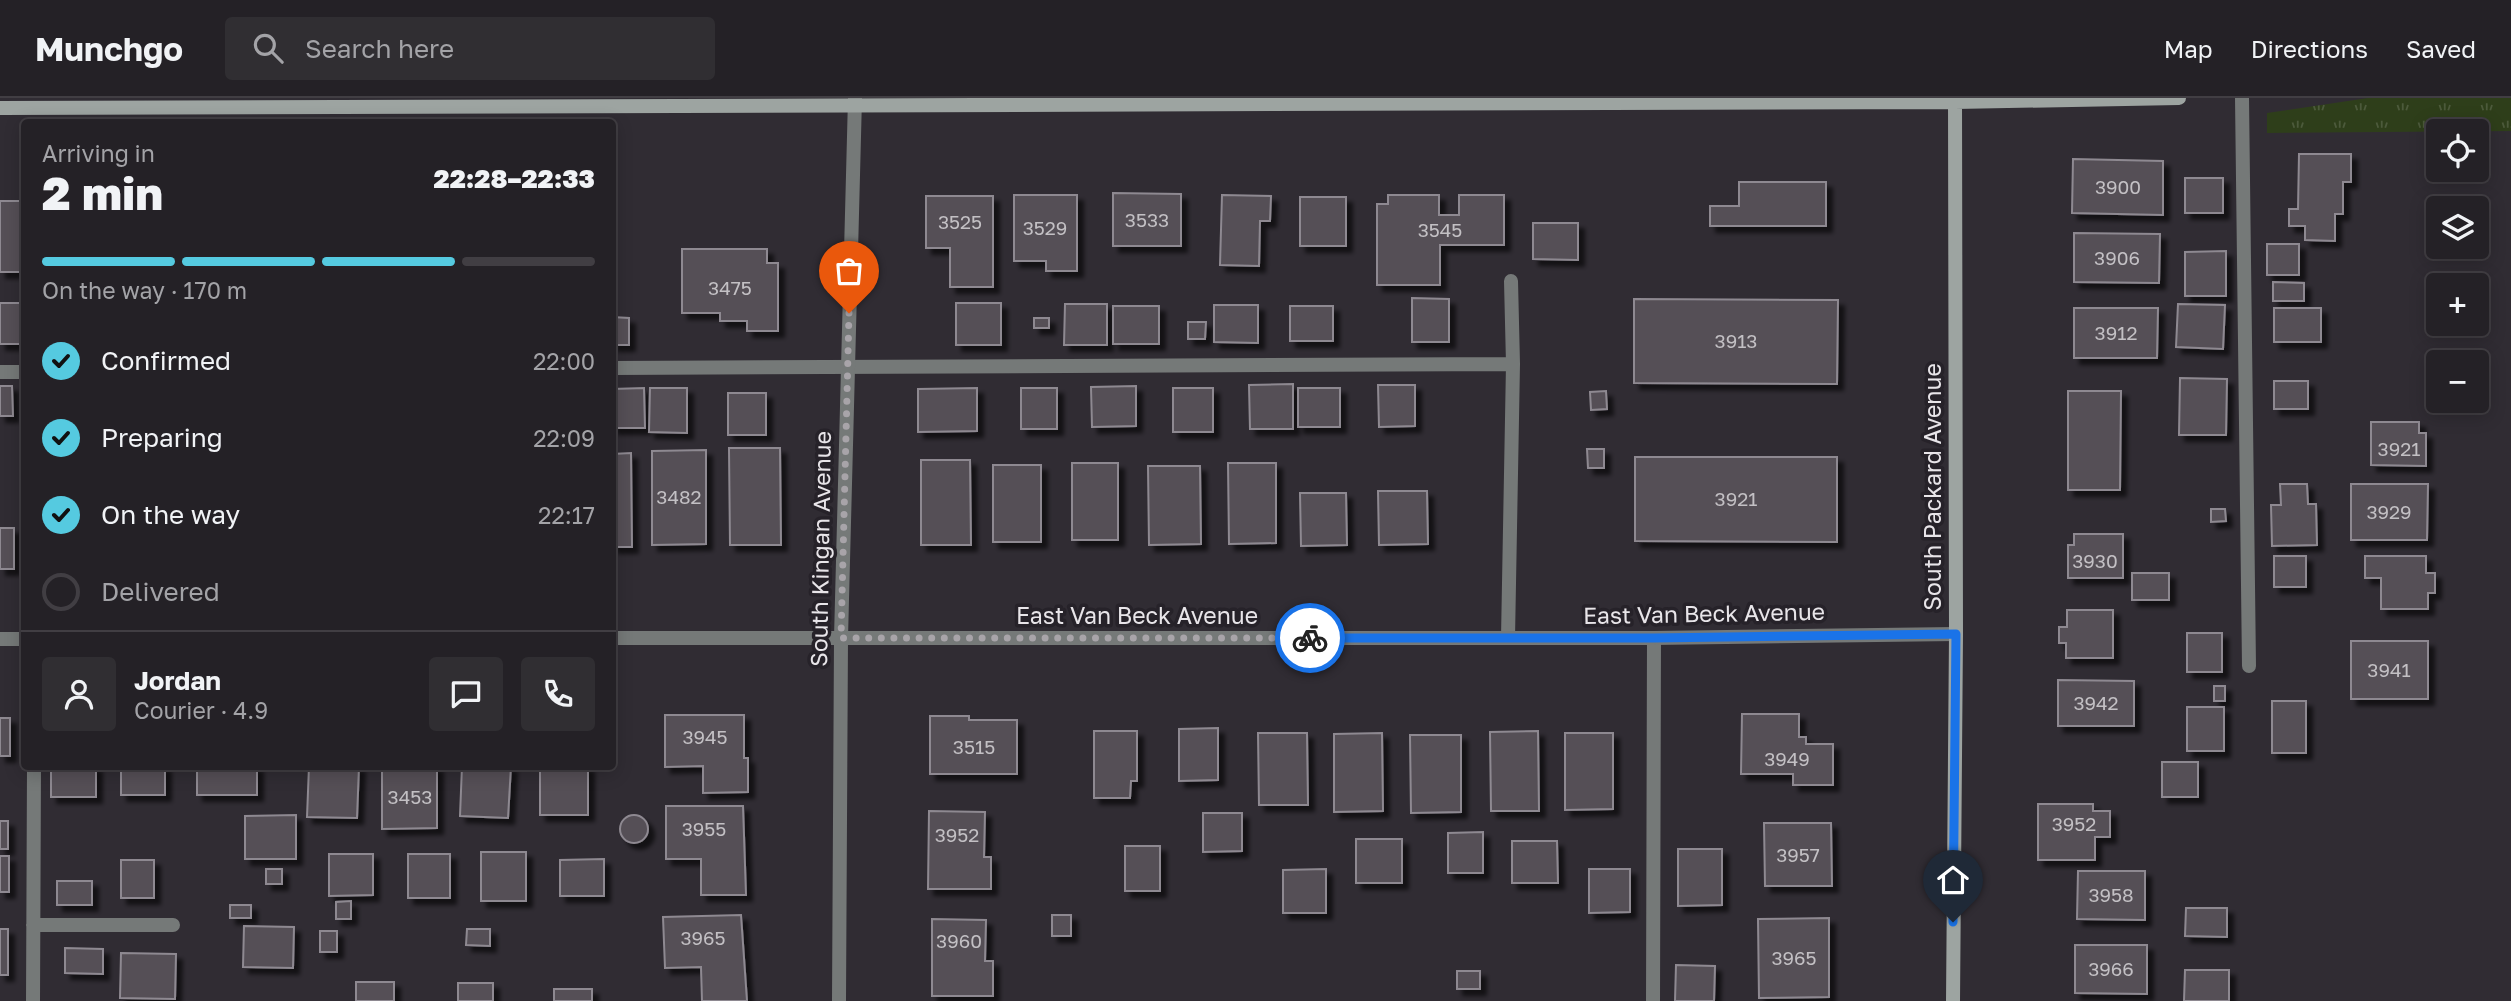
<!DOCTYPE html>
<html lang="en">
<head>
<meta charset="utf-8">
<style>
  body { margin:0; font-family:"Golos Text",sans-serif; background:#302e32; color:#f1f3f6; height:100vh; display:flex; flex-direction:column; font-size:26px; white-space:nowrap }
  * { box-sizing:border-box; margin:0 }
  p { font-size:23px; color:#a3a3a7 }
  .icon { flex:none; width:38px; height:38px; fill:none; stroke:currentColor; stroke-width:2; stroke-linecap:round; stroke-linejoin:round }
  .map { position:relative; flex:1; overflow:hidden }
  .sheet { position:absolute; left:21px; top:21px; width:595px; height:651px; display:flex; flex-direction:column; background:#242126; border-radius:7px; box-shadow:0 4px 18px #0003,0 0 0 2px #413e43 }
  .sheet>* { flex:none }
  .fabs { position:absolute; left:2426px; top:21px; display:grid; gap:14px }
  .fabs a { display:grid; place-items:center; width:63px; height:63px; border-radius:7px; background:#242126; box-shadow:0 4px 18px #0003,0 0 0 2px #413e43; font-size:35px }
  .pin { position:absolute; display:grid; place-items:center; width:60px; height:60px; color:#fff; margin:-72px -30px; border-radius:50% 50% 50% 0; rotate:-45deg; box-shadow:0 0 7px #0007 }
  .pin .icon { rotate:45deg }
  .courier { position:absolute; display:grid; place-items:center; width:70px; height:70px; margin:-35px; border:5px solid #1a73e8; border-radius:50%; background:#fff; color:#222; box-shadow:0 2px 9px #0007 }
  .headline em { font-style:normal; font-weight:800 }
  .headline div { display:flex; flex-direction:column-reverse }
  .headline { display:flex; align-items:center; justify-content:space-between; height:119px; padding:0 21px }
  h1 { font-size:46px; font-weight:800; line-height:52px }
  .bar { display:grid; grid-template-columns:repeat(4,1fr); gap:10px 7px; align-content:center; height:84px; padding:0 21px }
  .bar i { height:9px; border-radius:5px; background:#413e43 }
  .bar .selected { background:#55cae0 }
  .bar p { grid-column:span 4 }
  .line { display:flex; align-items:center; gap:18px; padding:0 21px; border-top:2px solid #413e43 }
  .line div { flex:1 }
  .round { display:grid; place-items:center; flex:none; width:74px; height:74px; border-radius:7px; background:#302e32 }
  ol { padding:0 21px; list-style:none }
  li { display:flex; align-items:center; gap:21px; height:77px }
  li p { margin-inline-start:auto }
  li .icon { padding:7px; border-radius:50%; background:#55cae0; color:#111; stroke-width:4 }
  li:last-child { color:#a3a3a7 }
  li i { width:38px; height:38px; border:4px solid #413e43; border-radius:50% }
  header { display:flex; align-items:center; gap:42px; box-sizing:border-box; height:98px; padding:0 35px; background:#242126; border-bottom:2px solid #413e43 }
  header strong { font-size:33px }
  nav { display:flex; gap:38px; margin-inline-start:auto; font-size:24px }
  .search { width:490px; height:63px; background:#302e32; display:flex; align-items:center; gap:18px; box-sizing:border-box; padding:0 24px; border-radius:7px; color:#a3a3a7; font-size:26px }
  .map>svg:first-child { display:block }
  .park { fill:url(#park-tufts) }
  .building { fill:#544f56; stroke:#8e8991; stroke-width:2; filter:url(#shadow) }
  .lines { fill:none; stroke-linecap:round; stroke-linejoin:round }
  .lane { stroke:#757978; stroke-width:14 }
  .street { stroke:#757978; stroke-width:14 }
  .secondary { stroke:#9da4a1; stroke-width:14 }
  .done { stroke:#a8a4a9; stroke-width:7; stroke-dasharray:0 12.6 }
  .route { stroke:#1a73e8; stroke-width:9 }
  .labels { text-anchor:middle; stroke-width:7; stroke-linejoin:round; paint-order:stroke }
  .number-label { font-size:19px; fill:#c3c0c4 }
  .street-label { font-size:23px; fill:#e8e5e9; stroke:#262229 }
</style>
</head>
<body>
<header>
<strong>Munchgo</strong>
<div class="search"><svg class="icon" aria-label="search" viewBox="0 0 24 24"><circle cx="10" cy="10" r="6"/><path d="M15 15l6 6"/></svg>Search here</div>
<nav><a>Map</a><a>Directions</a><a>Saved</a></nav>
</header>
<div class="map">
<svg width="2511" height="903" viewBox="0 0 2511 903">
  <defs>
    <pattern id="park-tufts" width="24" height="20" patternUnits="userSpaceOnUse" patternTransform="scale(1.75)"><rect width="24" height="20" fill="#2e3e1a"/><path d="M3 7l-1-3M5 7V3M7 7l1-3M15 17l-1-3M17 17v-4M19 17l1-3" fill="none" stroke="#4c5a3b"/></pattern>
    <filter id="shadow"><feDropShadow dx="6" dy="6" stdDeviation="2" flood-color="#0009"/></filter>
  </defs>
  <rect width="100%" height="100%" fill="#302c33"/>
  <path class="park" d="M2368,0H2511V33L2267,35V15Z"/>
  <path class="building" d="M2299,56H2351V84H2343V116H2335V143L2305,142V128H2289V111H2298Z
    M2073,61L2163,63V117L2072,115Z
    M2185,80H2223V115H2185Z
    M1739,84H1826V128H1710V108H1739Z
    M1113,95L1181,96V148H1113Z
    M1014,97H1077V173H1046V163H1014Z
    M1222,97L1271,98L1270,123H1260L1259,168L1220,167Z
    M1388,97H1439V117H1459V97H1504V147H1440V187H1377V106H1388Z
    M926,98H993V189H950V150H926Z
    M1300,99H1346V148H1300Z
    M0,103H20V108H24V155H20V174H0Z
    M1533,125H1578V162L1533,161Z
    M2074,135L2160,136L2159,185L2074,184Z
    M2267,146H2299V177H2267Z
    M682,151H767V165H778V233H747V223H720V215H682Z
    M2226,153V198H2185V154Z
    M2273,184L2304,185V203H2273Z
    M1412,200L1449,201V244H1412Z
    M1634,201L1838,202L1837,286L1634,285Z
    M0,205H24V246H0Z
    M956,205H1001V247H956Z
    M1065,206H1107V247H1064Z
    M2178,206L2225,207L2223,251L2176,249Z
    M1214,207H1258V245L1214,244Z
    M1113,208H1159V246H1113Z
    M1290,208H1333V243H1290Z
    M2074,210H2158L2157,260H2074Z
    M2274,210H2321V244H2274Z
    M612,219L629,220V247H612Z
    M1034,220H1049V230H1034Z
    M1188,224H1206L1205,241H1188Z
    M2180,280L2227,281L2226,337H2179Z
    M2274,283H2308V311H2274Z
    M1293,286V331H1250L1249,287Z
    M1378,287H1415V328L1379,329Z
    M0,288H12L13,318H0Z
    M1136,288V328L1092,329L1091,289Z
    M644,290L645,330H612V291Z
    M650,290H687V335L649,334Z
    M977,290V333L918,334V291Z
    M1021,290H1057V331H1021Z
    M1173,290H1213V334H1173Z
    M1298,290H1340V329H1298Z
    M1606,293L1607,311L1591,312L1590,294Z
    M2068,293H2121L2120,392H2068Z
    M728,295H766V337H728Z
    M2371,324H2419V335H2426V368L2371,367Z
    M729,350H780L781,447H730Z
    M1587,351H1604V370H1588Z
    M706,352V446L652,447V353Z
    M631,355L632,449H612V356Z
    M1635,359H1837V444L1635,443Z
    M921,362H970L971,447H921Z
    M1072,365H1118V442H1072Z
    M1228,365H1276V445L1229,446Z
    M993,367H1041V444H993Z
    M1148,368H1200L1201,446L1149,447Z
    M2280,386H2307L2308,406H2316L2317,447L2272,448L2271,407H2281Z
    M2351,386H2428L2427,442H2351Z
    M1378,393H1427L1428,446L1379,447Z
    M1300,395H1346L1347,447L1301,448Z
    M2211,411H2225L2226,423L2211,424Z
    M0,430H14V471H0Z
    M2074,436H2123V480H2068V447H2074Z
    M2274,458H2306V489H2274Z
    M2365,458H2426V475H2435V495H2428V511H2381V480H2365Z
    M2132,475H2169V502H2132Z
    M2067,512H2113V560H2066V545H2059V529H2067Z
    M2187,535H2222V574H2187Z
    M2351,543H2428V601H2351Z
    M2058,582L2134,583V628H2058Z
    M2214,588H2225V603H2214Z
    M2272,603H2306V655H2272Z
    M2187,609H2224V653H2187Z
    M1742,616H1799V639H1806V646H1833V687H1793V676H1741Z
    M665,617H744V660H748V694L703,695V668L665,669Z
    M930,618H969V622H1017V676H930Z
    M0,620H10V658H0Z
    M1218,630V682L1179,683V631Z
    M1094,633H1137V683H1131L1130,700H1094Z
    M1538,633L1539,713H1491L1490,634Z
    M1258,635H1307L1308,707H1259Z
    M1382,635L1383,713L1334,714V636Z
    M1565,635H1613V711L1565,712Z
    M1410,637H1461V714L1411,715Z
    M2162,664H2198V699H2162Z
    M51,668H96V699H51Z
    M121,668H165V697H121Z
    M197,668H257V697H197Z
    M309,668H359L357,720L307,719Z
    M382,668H437V730L382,731Z
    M462,668H511L508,720L460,718Z
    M540,668H588V717H540Z
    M2038,706H2093V713H2110V739H2095V762H2038Z
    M666,708H743L746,797H701V761H666Z
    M929,713L985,714L984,759H991V791H928Z
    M1203,715H1242V753L1203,754Z
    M620 731a14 14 0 1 1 28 0a14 14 0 1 1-28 0Z
    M296,717V761H245V718Z
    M0,723H8V751H0Z
    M1764,725H1831L1832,788H1765Z
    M1483,734V775H1448V735Z
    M1356,741H1402V785H1356Z
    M1512,743H1557L1558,785H1512Z
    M1125,748H1160V793H1125Z
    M1678,751H1722V807L1678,808Z
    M481,754H526V803H481Z
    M329,756H373V797L329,798Z
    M408,756H450V800H408Z
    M0,758H9V794H0Z
    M604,761V798H560V762Z
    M121,762H154V800H121Z
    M266,771H282V786H266Z
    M1326,771V815H1283V772Z
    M1589,771H1630V814L1589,815Z
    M2078,773H2145V822L2077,821Z
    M57,783H92V807H57Z
    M351,803V821H336V804Z
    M230,807H251V820H230Z
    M2186,810H2227V839L2185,838Z
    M741,817L747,903H702L701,869L665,870L663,819Z
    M1052,817H1071V838H1052Z
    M1829,820V899L1759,900L1758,821Z
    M932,821L986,822L985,863H993V898H932Z
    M244,828L294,829L293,870L243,869Z
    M0,831H8V877H0Z
    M467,831H490V848L466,847Z
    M320,833H337V854H320Z
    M2075,847H2147V896L2075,895Z
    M65,850L103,851V876L65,875Z
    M121,855L176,856L175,901L120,900Z
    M1676,867L1715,868L1714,903H1675Z
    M2185,872H2229V903H2184Z
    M1457,873H1480V891H1457Z
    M356,884H394V903H356Z
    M458,885H493V903H458Z
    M554,891H592V903H554Z"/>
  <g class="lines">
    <path class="lane" d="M2242,0L2249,568
      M612,270L1513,266
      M0,274H24
      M1508,540L1513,266L1511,183
      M33,827H173
      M33,903L34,668
      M1653,903L1654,540"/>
    <path class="street" d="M612,540H1654L1956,536
      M0,541H24
      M839,903L841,540L855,0"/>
    <path class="secondary" d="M0,10L1955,4L2179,0
      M1953,903L1956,536L1955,0"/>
  </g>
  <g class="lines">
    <path class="done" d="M849,215L841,540H1310"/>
    <path class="route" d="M1310,540H1654L1956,536L1953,824"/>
  </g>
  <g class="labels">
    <g class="number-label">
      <text x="2118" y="96">3900</text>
      <text x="1147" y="129">3533</text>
      <text x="960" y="131">3525</text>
      <text x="1045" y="137">3529</text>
      <text x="1440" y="139">3545</text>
      <text x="2117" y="167">3906</text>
      <text x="730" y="197">3475</text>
      <text x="2116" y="242">3912</text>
      <text x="1736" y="250">3913</text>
      <text x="2399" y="358">3921</text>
      <text x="679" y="406">3482</text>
      <text x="1736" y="408">3921</text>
      <text x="2389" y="421">3929</text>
      <text x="2095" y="470">3930</text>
      <text x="2389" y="579">3941</text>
      <text x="2096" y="612">3942</text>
      <text x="705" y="646">3945</text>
      <text x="974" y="656">3515</text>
      <text x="1787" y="668">3949</text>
      <text x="410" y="706">3453</text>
      <text x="2074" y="733">3952</text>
      <text x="704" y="738">3955</text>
      <text x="957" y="744">3952</text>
      <text x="1798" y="764">3957</text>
      <text x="2111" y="804">3958</text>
      <text x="703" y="847">3965</text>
      <text x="959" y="850">3960</text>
      <text x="1794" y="867">3965</text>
      <text x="2111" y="878">3966</text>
    </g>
    <g class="street-label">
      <text transform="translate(1933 389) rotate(-90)" y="8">South Packard Avenue</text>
      <text transform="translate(821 451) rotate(-89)" y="8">South Kingan Avenue</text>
      <text transform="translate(1704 516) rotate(-1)" y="8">East Van Beck Avenue</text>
      <text x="1137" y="526">East Van Beck Avenue</text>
    </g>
  </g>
</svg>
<div class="fabs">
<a><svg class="icon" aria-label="locate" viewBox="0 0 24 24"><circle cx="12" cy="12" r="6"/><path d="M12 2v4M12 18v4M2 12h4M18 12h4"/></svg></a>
<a><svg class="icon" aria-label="layers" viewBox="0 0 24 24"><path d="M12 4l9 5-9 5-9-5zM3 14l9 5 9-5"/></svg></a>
<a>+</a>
<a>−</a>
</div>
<div class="pin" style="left:849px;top:215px;background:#ea580c"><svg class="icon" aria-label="bag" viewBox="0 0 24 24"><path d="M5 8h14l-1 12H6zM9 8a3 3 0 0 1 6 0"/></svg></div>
<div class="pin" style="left:1953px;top:824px;background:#1f2937"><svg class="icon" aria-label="home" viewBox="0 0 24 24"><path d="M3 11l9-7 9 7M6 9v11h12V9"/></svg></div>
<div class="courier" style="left:1310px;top:540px"><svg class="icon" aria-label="bike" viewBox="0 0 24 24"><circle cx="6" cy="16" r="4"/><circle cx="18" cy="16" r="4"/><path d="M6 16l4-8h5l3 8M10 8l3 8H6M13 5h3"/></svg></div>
<section class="sheet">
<div class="headline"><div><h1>2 min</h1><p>Arriving in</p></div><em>22:28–22:33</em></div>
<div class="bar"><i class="selected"></i><i class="selected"></i><i class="selected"></i><i></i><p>On the way · 170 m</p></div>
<ol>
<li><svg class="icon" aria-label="check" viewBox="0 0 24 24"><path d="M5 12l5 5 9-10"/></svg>Confirmed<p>22:00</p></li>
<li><svg class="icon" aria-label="check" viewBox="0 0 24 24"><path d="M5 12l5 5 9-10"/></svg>Preparing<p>22:09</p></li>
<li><svg class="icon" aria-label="check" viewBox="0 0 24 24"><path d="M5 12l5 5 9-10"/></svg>On the way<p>22:17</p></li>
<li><i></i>Delivered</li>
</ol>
<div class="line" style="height:126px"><a class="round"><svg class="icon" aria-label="person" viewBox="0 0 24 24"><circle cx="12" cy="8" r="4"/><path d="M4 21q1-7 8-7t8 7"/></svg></a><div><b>Jordan</b><p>Courier · 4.9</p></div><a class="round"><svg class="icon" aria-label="chat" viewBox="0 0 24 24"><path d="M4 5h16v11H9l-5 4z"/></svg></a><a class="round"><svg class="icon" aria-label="phone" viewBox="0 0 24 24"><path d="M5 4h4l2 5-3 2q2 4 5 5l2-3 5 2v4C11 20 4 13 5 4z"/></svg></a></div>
</section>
</div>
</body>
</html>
